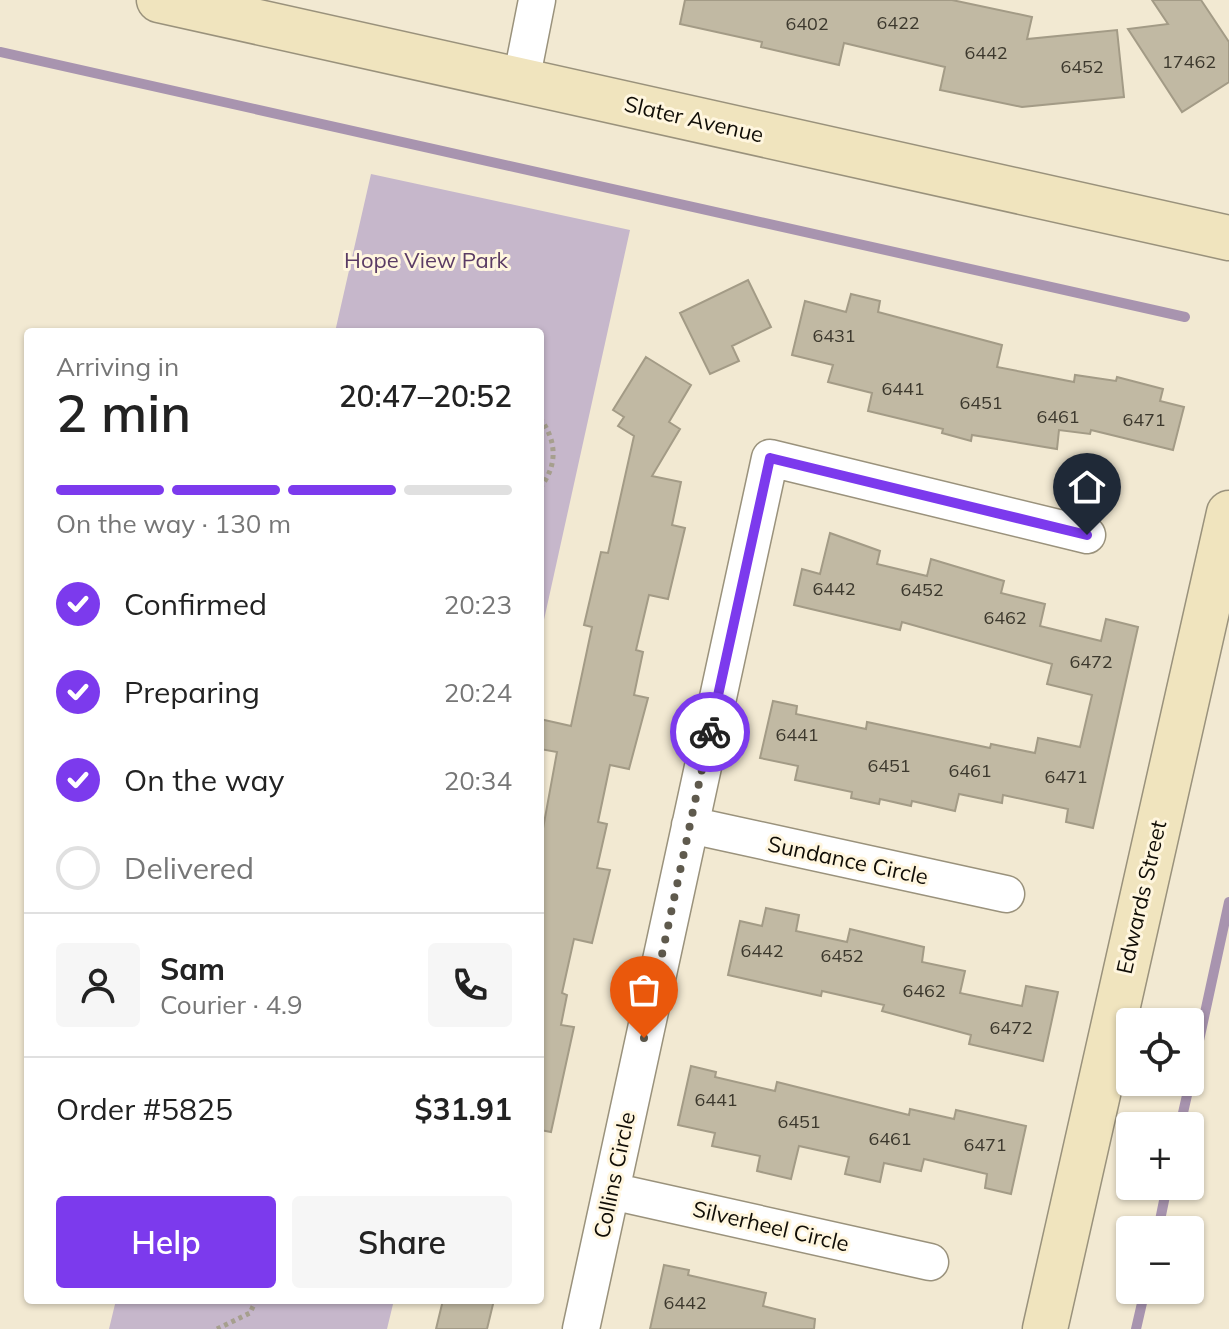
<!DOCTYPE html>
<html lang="en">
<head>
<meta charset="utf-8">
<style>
  body { margin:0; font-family:Mulish,sans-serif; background:#f6f6f6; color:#222; height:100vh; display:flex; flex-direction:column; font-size:30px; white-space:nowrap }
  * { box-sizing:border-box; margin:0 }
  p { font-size:26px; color:#767676 }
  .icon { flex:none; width:44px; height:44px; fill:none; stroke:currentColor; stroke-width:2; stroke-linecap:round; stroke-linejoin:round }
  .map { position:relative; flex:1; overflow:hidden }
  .panel { position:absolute; left:24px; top:328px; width:520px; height:976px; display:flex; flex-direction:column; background:#fff; border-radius:8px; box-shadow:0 2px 6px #0004 }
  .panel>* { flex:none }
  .tools { position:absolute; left:1116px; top:1008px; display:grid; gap:16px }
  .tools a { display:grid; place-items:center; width:88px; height:88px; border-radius:8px; background:#fff; box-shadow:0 2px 6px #0004; font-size:40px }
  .pin { position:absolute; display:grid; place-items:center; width:68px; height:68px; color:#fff; margin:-82px -34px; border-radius:50% 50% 50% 0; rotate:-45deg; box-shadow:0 0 8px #0007 }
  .pin .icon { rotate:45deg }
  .courier { position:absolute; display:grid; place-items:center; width:80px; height:80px; margin:-40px; border:6px solid #7c3aed; border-radius:50%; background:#fff; color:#222; box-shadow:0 2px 10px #0007 }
  .summary em { font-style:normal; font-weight:600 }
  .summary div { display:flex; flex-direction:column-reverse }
  .summary { display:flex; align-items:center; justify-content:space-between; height:136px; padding:0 32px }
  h1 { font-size:52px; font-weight:600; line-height:60px }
  .bar { display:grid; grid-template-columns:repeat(4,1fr); gap:12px 8px; align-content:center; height:96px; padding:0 32px }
  .bar i { height:10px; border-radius:6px; background:#e0e0e0 }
  .bar .selected { background:#7c3aed }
  .bar p { grid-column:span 4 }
  .line { display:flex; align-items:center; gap:20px; padding:0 32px; border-top:2px solid #e0e0e0 }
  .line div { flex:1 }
  .round { display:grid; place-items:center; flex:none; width:84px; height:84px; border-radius:8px; background:#f6f6f6 }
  ol { padding:0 32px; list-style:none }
  li { display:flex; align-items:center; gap:24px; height:88px }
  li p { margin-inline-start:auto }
  li .icon { padding:8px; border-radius:50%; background:#7c3aed; color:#fff; stroke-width:4 }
  li:last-child { color:#767676 }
  li i { width:44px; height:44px; border:4px solid #e0e0e0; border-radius:50% }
  .primary-button { display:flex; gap:16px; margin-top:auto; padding:16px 32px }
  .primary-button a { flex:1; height:92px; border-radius:8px; background:#7c3aed; color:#fff; font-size:32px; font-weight:600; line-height:92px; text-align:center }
  .primary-button a+a { background:#f6f6f6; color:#222 }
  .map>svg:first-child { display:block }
  .green { fill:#c6b7cb }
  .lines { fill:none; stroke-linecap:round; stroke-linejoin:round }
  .stream { stroke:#a894af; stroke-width:10 }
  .building { fill:#c1b9a3; stroke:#a39b86; stroke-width:2 }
  .street-casing { stroke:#9a927c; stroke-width:39 }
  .secondary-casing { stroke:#9a927c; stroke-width:47 }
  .path { stroke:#a69f8e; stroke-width:5; stroke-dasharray:4 4; stroke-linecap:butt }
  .street { stroke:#fff; stroke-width:36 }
  .secondary { stroke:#f0e4be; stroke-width:44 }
  .done { stroke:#5f5a4d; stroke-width:8; stroke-dasharray:0 14.4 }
  .route { stroke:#7c3aed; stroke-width:10 }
  .labels { text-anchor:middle; stroke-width:6; stroke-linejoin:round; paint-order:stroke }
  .number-label { font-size:18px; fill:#3c382d }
  .street-label { font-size:22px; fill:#100d06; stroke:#fff6df }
  .park-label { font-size:22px; fill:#5b3c65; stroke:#fff6df }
</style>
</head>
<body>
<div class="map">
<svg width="1229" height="1329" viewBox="0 0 1229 1329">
  <rect width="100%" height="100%" fill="#f2e9d2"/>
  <path class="green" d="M371,174L630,230L540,638V332H335Z
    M116,1300H394L387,1329H109Z"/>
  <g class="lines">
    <path class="stream" d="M0,52L1185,317
      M1190,1082L1229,902
      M1180,1126L1190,1082
      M1158,1230L1167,1186
      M1136,1329L1145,1290"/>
  </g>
  <path class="building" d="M685,0H952L1032,17L1027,39L1117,30L1124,97L1022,107L940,90L945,67L844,43L839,65L761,47L762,42L680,24Z
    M1152,0H1201L1229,42V82L1182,112L1128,29L1168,24Z
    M748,280L771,327L732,346L739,361L710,374L680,313Z
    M851,294L880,301L878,312L1002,345L997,367L1074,382L1075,375L1116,381L1117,377L1163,389L1160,401L1184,407L1173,450L1091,430L1090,434L1059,430L1057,449L972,435L971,441L942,433L943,429L868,411L872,393L828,382L833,365L792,355L805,301L846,312Z
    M646,357L691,385L669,422L680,429L652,476L681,482L672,525L685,528L668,599L649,595L636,650L643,652L634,695L648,698L629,769L610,765L598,822L607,824L597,868L610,870L592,943L574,939L562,993L567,995L561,1025L574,1027L551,1132L540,1130V845L557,752L540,749V719L571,726L592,627L584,625L601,552L608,553L634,436L618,426L624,417L613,410Z
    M830,533L880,551L877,564L927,576L931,559L1004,581L1001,593L1045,604L1040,626L1101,641L1106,619L1138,627L1093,828L1066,822L1068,809L1003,795L1002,803L959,794L955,811L912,801L911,806L880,799L879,804L851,798L852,792L795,780L798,766L760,758L773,701L797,706L796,714L866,729L867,722L990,748L991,744L1035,753L1038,738L1080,747L1092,695L1047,684L1052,664L902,622L900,630L794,605L802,569L820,574Z
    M766,908L799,915L796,931L847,942L850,929L924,947L922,962L965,971L960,993L1022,1006L1026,986L1058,992L1043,1061L969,1044L971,1035L882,1011L884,1005L822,991L821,996L728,975L740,921L762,926Z
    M691,1066L716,1072L715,1077L775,1091L777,1082L909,1115L910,1109L954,1119L956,1110L1026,1126L1011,1194L985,1188L987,1174L924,1159L921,1171L884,1163L880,1182L845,1174L849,1157L799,1146L791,1179L757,1171L760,1156L712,1146L715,1133L678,1125Z
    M664,1265L689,1270L688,1275L766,1293L763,1306L815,1319L814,1329H650Z
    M443,1300H494L487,1329H436Z"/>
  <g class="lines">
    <defs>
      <path id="street" d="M521,81L537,0
        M690,825L1006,894
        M611,1191L930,1262
        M581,1329L770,458L1087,535"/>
      <path id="secondary" d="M159,0L1229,238
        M1045,1329L1229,513"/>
    </defs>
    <use href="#street" class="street-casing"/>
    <use href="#secondary" class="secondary-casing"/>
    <path class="path" d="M540,418C557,441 558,465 540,488
      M217,1329L250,1313L256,1300"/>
    <use href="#street" class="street"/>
    <use href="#secondary" class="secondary"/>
  </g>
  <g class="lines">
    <path class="done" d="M644,1038L710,732"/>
    <path class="route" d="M710,732L770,458L1087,535"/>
  </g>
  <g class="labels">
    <g class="number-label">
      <text x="898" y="29">6422</text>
      <text x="807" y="30">6402</text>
      <text x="986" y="59">6442</text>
      <text x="1189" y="68">17462</text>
      <text x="1082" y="73">6452</text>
      <text x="834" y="342">6431</text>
      <text x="903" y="395">6441</text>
      <text x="981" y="409">6451</text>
      <text x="1058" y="423">6461</text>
      <text x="1144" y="426">6471</text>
      <text x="834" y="595">6442</text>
      <text x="922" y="596">6452</text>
      <text x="1005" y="624">6462</text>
      <text x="1091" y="668">6472</text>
      <text x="797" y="741">6441</text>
      <text x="889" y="772">6451</text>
      <text x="970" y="777">6461</text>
      <text x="1066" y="783">6471</text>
      <text x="762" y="957">6442</text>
      <text x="842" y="962">6452</text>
      <text x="924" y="997">6462</text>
      <text x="1011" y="1034">6472</text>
      <text x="716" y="1106">6441</text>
      <text x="799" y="1128">6451</text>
      <text x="890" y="1145">6461</text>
      <text x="985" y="1151">6471</text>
      <text x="685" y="1309">6442</text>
    </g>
    <g class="street-label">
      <text transform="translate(694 119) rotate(13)" y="8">Slater Avenue</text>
      <text transform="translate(848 860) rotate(12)" y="8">Sundance Circle</text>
      <text transform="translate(1141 897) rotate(-77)" y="8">Edwards Street</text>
      <text transform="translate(614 1175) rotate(-78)" y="8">Collins Circle</text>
      <text transform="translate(771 1226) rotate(13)" y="8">Silverheel Circle</text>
    </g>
    <g class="park-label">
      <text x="426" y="268">Hope View Park</text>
    </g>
  </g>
</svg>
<div class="tools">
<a><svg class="icon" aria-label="locate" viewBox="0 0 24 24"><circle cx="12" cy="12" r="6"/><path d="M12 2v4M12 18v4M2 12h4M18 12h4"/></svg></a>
<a>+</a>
<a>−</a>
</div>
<div class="pin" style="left:644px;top:1038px;background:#ea580c"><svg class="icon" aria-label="bag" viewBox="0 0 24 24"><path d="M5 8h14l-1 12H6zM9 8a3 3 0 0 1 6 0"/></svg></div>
<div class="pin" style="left:1087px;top:535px;background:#1f2937"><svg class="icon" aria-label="home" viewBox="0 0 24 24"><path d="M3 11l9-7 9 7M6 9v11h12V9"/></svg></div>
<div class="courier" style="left:710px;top:732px"><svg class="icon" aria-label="bike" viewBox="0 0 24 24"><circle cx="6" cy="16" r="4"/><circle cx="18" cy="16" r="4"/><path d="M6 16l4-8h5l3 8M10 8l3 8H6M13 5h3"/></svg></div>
<section class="panel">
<div class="summary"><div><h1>2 min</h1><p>Arriving in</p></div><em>20:47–20:52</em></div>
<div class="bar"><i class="selected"></i><i class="selected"></i><i class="selected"></i><i></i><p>On the way · 130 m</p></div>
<ol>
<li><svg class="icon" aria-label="check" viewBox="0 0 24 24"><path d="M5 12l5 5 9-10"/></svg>Confirmed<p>20:23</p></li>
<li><svg class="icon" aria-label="check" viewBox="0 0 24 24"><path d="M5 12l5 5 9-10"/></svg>Preparing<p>20:24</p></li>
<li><svg class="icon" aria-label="check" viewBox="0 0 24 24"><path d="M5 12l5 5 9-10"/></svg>On the way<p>20:34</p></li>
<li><i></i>Delivered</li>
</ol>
<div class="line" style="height:144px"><a class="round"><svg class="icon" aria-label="person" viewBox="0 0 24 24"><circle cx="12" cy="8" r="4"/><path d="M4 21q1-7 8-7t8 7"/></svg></a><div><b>Sam</b><p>Courier · 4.9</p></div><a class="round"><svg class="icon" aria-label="phone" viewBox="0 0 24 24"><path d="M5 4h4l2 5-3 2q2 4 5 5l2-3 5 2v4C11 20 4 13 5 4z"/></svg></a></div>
<div class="line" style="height:104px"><div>Order #5825</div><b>$31.91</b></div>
<div class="primary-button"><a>Help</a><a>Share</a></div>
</section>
</div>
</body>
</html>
